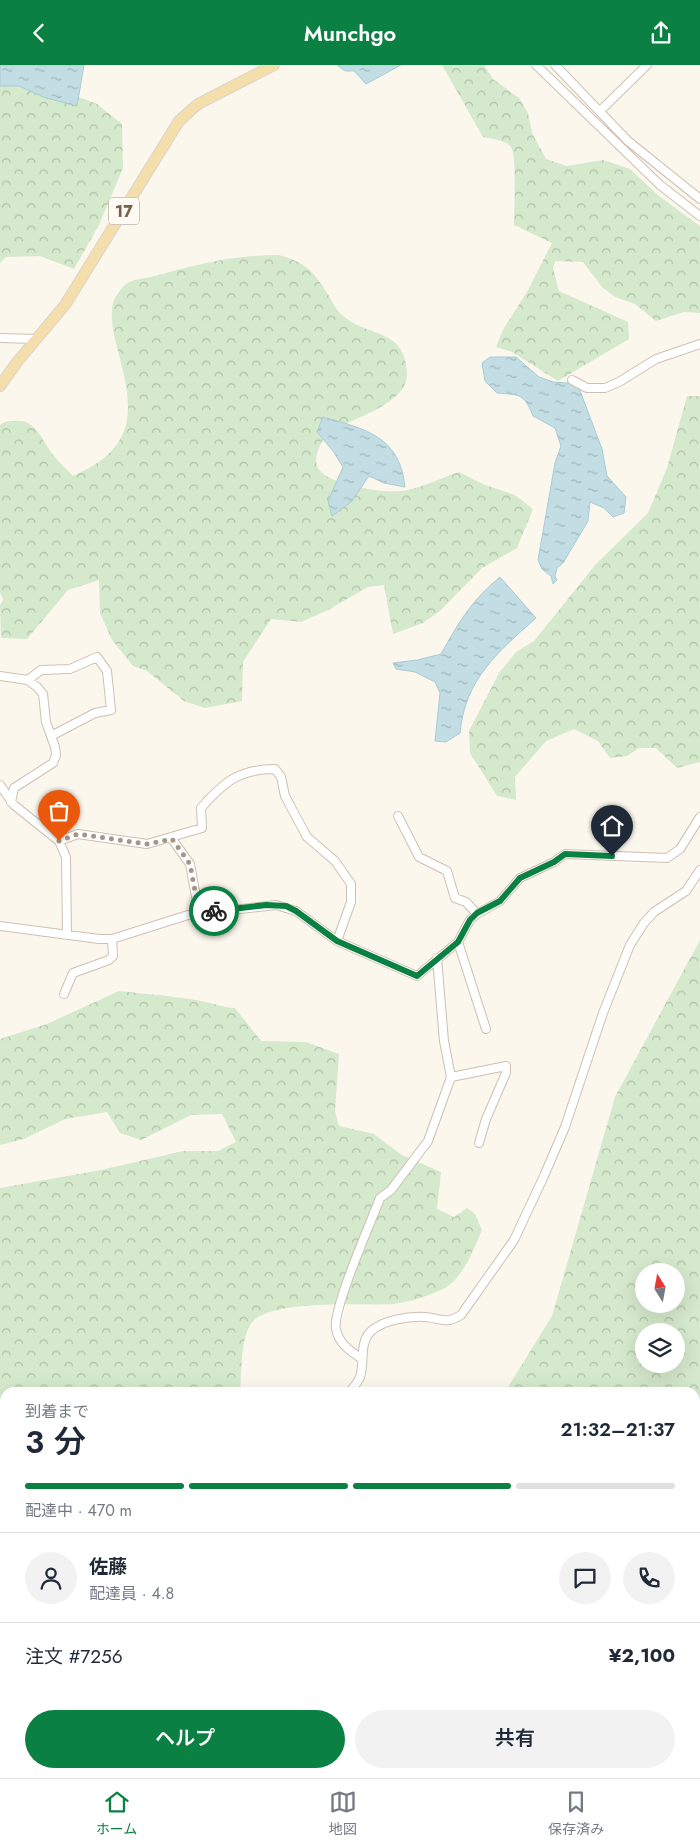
<!DOCTYPE html>
<html lang="ja">
<head>
<meta charset="utf-8">
<style>
  body { margin:0; font-family:Jost,"Noto Sans JP",sans-serif; background:#f2f2f3; color:#1f2937; height:100vh; display:flex; flex-direction:column; font-size:19px; white-space:nowrap }
  * { box-sizing:border-box; margin:0 }
  p { font-size:16px; color:#747a83 }
  .icon { flex:none; width:28px; height:28px; fill:none; stroke:currentColor; stroke-width:2; stroke-linecap:round; stroke-linejoin:round }
  .map { position:relative; flex:1; overflow:hidden }
  .panel { position:absolute; left:0px; top:1322px; width:700px; height:391px; display:flex; flex-direction:column; background:#fff; border-radius:15px 15px 0 0; box-shadow:0 5px 20px #0002 }
  .panel>* { flex:none }
  .needle { width:32px; rotate:349deg }
  .tools { position:absolute; left:635px; top:1198px; display:grid; gap:10px }
  .tools a { display:grid; place-items:center; width:50px; height:50px; border-radius:50%; background:#fff; box-shadow:0 5px 20px #0002; font-size:25px }
  .pin { position:absolute; display:grid; place-items:center; width:42px; height:42px; color:#fff; margin:-51px -21px; border-radius:50% 50% 50% 0; rotate:-45deg; box-shadow:0 0 5px #0007 }
  .pin .icon { rotate:45deg }
  .courier { position:absolute; display:grid; place-items:center; width:50px; height:50px; margin:-25px; border:4px solid #0b8043; border-radius:50%; background:#fff; color:#222; box-shadow:0 1px 6px #0007 }
  .headline em { font-style:normal; font-weight:600 }
  .headline div { display:flex; flex-direction:column-reverse }
  .headline { display:flex; align-items:center; justify-content:space-between; height:85px; padding:0 25px }
  h1 { font-size:32px; font-weight:600; line-height:38px }
  .bar { display:grid; grid-template-columns:repeat(4,1fr); gap:8px 5px; align-content:center; height:60px; padding:0 25px }
  .bar i { height:6px; border-radius:4px; background:#e0e1e3 }
  .bar .selected { background:#0b8043 }
  .bar p { grid-column:span 4 }
  .line { display:flex; align-items:center; gap:12px; padding:0 25px; border-top:1px solid #e0e1e3 }
  .line div { flex:1 }
  .round { display:grid; place-items:center; flex:none; width:52px; height:52px; border-radius:26px; background:#f2f2f3 }
  .button { display:flex; gap:10px; margin-top:auto; padding:10px 25px }
  .button a { flex:1; height:58px; border-radius:30px; background:#0b8043; color:#fff; font-size:20px; font-weight:600; line-height:58px; text-align:center }
  .button a+a { background:#f2f2f3; color:#1f2937 }
  header { display:flex; justify-content:space-between; align-items:center; height:65px; padding:0 25px; background:#0b8043; color:#fff; font-size:22px; font-weight:600 }
  .tab-bar { display:flex; justify-content:space-around; align-items:center; height:70px; border-top:1px solid #e0e1e3; background:#fff; font-size:14px; color:#747a83 }
  .tab-bar a { display:grid; justify-items:center; gap:2px }
  .tab-bar .selected { color:#0b8043 }
  .map>svg:first-child { display:block }
  .forest { fill:url(#forest-crowns); fill-rule:evenodd }
  .water { fill:url(#water-ripples); stroke:#a9cbd5 }
  .lines { fill:none; stroke-linecap:round; stroke-linejoin:round }
  .minor-casing { stroke:#cec0b3; stroke-width:10 }
  .major-casing { stroke:#d9d3ce; stroke-width:12 }
  .minor { stroke:#fff; stroke-width:8 }
  .major { stroke:#f4dfac; stroke-width:10 }
  .done { stroke:#a59688; stroke-width:5; stroke-dasharray:0 9 }
  .route { stroke:#0b8043; stroke-width:6 }
  .labels { text-anchor:middle; stroke-width:5; stroke-linejoin:round; paint-order:stroke }
  .shield { fill:#fefbf4; stroke:#9f8f82; stroke-width:1 }
  .shield-label { font-size:16px; font-weight:bold; fill:#766151 }
</style>
</head>
<body>
<header><svg class="icon" aria-label="back" viewBox="0 0 24 24"><path d="M15 5l-7 7 7 7"/></svg>Munchgo<svg class="icon" aria-label="share" viewBox="0 0 24 24"><path d="M12 15V3M7 8l5-5 5 5M5 13v7h14v-7"/></svg></header>
<div class="map">
<svg width="700" height="1713" viewBox="0 0 700 1713">
  <defs>
    <pattern id="forest-crowns" width="20" height="18" patternUnits="userSpaceOnUse" patternTransform="scale(1.25)"><rect width="20" height="18" fill="#d5e9cc"/><path d="M2 6a3 3 0 1 1 6 0M12 15a3 3 0 1 1 6 0" fill="none" stroke="#b1c0a8"/></pattern>
    <pattern id="water-ripples" width="26" height="14" patternUnits="userSpaceOnUse" patternTransform="scale(1.25)"><rect width="26" height="14" fill="#c2dde4"/><path d="M2 4q2-2 4 0t4 0M15 11q2-2 4 0t4 0" fill="none" stroke="#a2b7bb"/></pattern>
  </defs>
  <rect width="100%" height="100%" fill="#fbf7ed"/>
  <path class="forest" d="M442,0H484L493,14L519,33L528,48L532,68L546,94L567,101L603,95L630,104L659,131L700,161V248L684,247L656,256L635,239L615,232L602,222L583,197L555,196L553,203L559,226L628,257L629,274L558,316L512,287L496,282L504,263L527,227L552,178L514,160C514,146 517,90 511,82C506,75 491,74 483,72Z
    M0,13L46,19L97,39L122,59L123,103L99,160L74,204L40,191L6,192L0,198Z
    M278,190C306,197 314,207 329,231C332,236 335,243 339,247C364,274 405,260 407,308C408,339 354,353 333,365C323,371 313,390 317,401C324,420 383,428 401,426C417,425 443,412 459,407L485,420L515,430L533,444L517,483L482,503L440,546L423,558L393,569L384,520L368,522L328,545L301,557L271,554L243,597L242,636L205,643L184,636L147,606L133,601L112,575L100,548L99,515L68,525L27,574L1,573L0,540L3,535L0,527V360C5,356 9,356 15,356C36,353 43,378 54,391C59,398 67,404 73,411C135,384 135,349 119,290C115,273 109,256 113,238C114,233 122,222 126,219C133,214 147,213 155,211C199,199 233,190 278,190Z
    M687,331H700V697L677,703L656,683H639L627,691L610,693L598,676L574,664L546,676L515,712L516,735L497,731L470,688L469,666L499,608L516,587L534,576L596,499L648,448L667,403Z
    M700,875V1346L695,1342V1328L505,1327L552,1251L615,1032ZM644,1206H676V1239H644ZM644,1266H676V1299H644Z
    M119,926C147,929 174,931 201,936C213,938 223,943 235,943L261,976L306,977L339,989L335,1046L339,1061L374,1069L402,1090L441,1107L437,1144L454,1152L467,1143L475,1149L482,1165C473,1185 464,1212 445,1223C432,1230 409,1237 394,1239C364,1241 266,1233 250,1260C240,1279 242,1306 240,1327L5,1328V1454L0,1451V1123L101,1105L183,1086H218L236,1077L222,1049L191,1050L141,1075L120,1068L107,1047L65,1054L24,1074L0,1080V974L47,959Z
    M5,1503V1551H0V1505Z
    M268,1709H685V1713H259Z"/>
  <path class="water" d="M0,0H84L77,41L46,33L19,21H0Z
    M337,0H401L366,19L354,6H345Z
    M490,292H516L539,312L553,317L569,318L579,323L602,384L607,411L626,432L624,448L613,452L604,443L590,437L588,456L563,498L557,503L555,511L557,515L553,519L551,511L542,504L538,495L555,398L561,381L555,363L533,351C524,328 520,330 497,328L485,316L482,298Z
    M323,352C365,364 400,371 405,422L384,418L369,411L351,437L332,451L328,436L343,402L333,386L317,367Z
    M500,512L536,553C498,587 465,614 460,668L446,677L435,676L440,628L435,617L415,607L396,604L393,598L417,595L441,589C459,557 471,536 500,512Z"/>
  <g class="lines">
    <defs>
      <path id="minor" d="M536,0L660,120L700,151
        M555,0L628,76L700,134
        M600,46L647,0
        M0,273L37,274
        M572,315L587,323H605L619,317L656,294L700,279
        M0,611L28,615L37,622L43,629L46,657L55,682L56,690L53,698L14,723L11,737
        M28,615L41,605L70,604L97,592L107,606L111,645L95,648L51,671
        M0,720L14,740L59,776L66,792L67,870
        M398,751L419,792L447,806L455,833L466,837L477,849
        M172,774L190,799L199,848
        M59,776L78,769L147,779L202,763L201,743C224,717 239,704 275,704L281,712L285,731L307,772L335,796L351,819V837L337,876
        M0,861L99,874H112L188,850L276,840L296,846L337,876L417,911L458,877L470,855L477,849L500,836L520,813L554,797L565,789L667,793L680,784L700,752
        M458,877L486,964
        M64,929L73,908L109,895L113,891L112,874
        M451,1012L506,1001V1008L486,1054L479,1078
        M362,1294C350,1286 339,1279 336,1264C332,1245 371,1157 380,1133L391,1125L428,1076L451,1012L444,976L437,893
        M349,1328C353,1323 358,1317 360,1312C365,1298 359,1279 370,1267C382,1255 409,1251 425,1252C442,1253 444,1260 461,1250L514,1175L544,1111L565,1062L603,948L630,880L644,858L654,847L686,826L700,805
        M0,1587L5,1588"/>
      <path id="major" d="M0,321L17,297L65,240L179,56L198,39L274,0"/>
    </defs>
    <use href="#minor" class="minor-casing"/>
    <use href="#major" class="major-casing"/>
    <use href="#minor" class="minor"/>
    <use href="#major" class="major"/>
  </g>
  <g class="lines">
    <path class="done" d="M59,776L78,769L147,779L172,774L190,799L199,848L214,846"/>
    <path class="route" d="M214,846L266,840L286,841L296,846L337,876L417,911L458,877L470,855L477,848L500,836L520,813L554,797L565,789L612,791"/>
  </g>
  <g class="labels">
    <rect class="shield" x="109" y="132.5" width="30" height="27" rx="4"/>
    <g class="shield-label">
      <text x="124" y="152">17</text>
    </g>
  </g>
</svg>
<div class="tools">
<a><svg class="needle" viewBox="-14 -14 28 28"><path d="M0-13l5 13h-10z" fill="#e53935"/><path d="M0 13l5-13h-10z" fill="#747a83"/></svg></a>
<a><svg class="icon" aria-label="layers" viewBox="0 0 24 24"><path d="M12 4l9 5-9 5-9-5zM3 14l9 5 9-5"/></svg></a>
</div>
<div class="pin" style="left:59px;top:776px;background:#ea580c"><svg class="icon" aria-label="bag" viewBox="0 0 24 24"><path d="M5 8h14l-1 12H6zM9 8a3 3 0 0 1 6 0"/></svg></div>
<div class="pin" style="left:612px;top:791px;background:#1f2937"><svg class="icon" aria-label="home" viewBox="0 0 24 24"><path d="M3 11l9-7 9 7M6 9v11h12V9"/></svg></div>
<div class="courier" style="left:214px;top:846px"><svg class="icon" aria-label="bike" viewBox="0 0 24 24"><circle cx="6" cy="16" r="4"/><circle cx="18" cy="16" r="4"/><path d="M6 16l4-8h5l3 8M10 8l3 8H6M13 5h3"/></svg></div>
<section class="panel">
<div class="headline"><div><h1>3 分</h1><p>到着まで</p></div><em>21:32–21:37</em></div>
<div class="bar"><i class="selected"></i><i class="selected"></i><i class="selected"></i><i></i><p>配達中 · 470 m</p></div>
<div class="line" style="height:90px"><a class="round"><svg class="icon" aria-label="person" viewBox="0 0 24 24"><circle cx="12" cy="8" r="4"/><path d="M4 21q1-7 8-7t8 7"/></svg></a><div><b>佐藤</b><p>配達員 · 4.8</p></div><a class="round"><svg class="icon" aria-label="chat" viewBox="0 0 24 24"><path d="M4 5h16v11H9l-5 4z"/></svg></a><a class="round"><svg class="icon" aria-label="phone" viewBox="0 0 24 24"><path d="M5 4h4l2 5-3 2q2 4 5 5l2-3 5 2v4C11 20 4 13 5 4z"/></svg></a></div>
<div class="line" style="height:65px"><div>注文 #7256</div><b>¥2,100</b></div>
<div class="button"><a>ヘルプ</a><a>共有</a></div>
</section>
</div>
<nav class="tab-bar">
<a class="selected"><svg class="icon" aria-label="home" viewBox="0 0 24 24"><path d="M3 11l9-7 9 7M6 9v11h12V9"/></svg>ホーム</a>
<a><svg class="icon" aria-label="map" viewBox="0 0 24 24"><path d="M3 6l6-2 6 2 6-2v14l-6 2-6-2-6 2zM9 4v14M15 6v14"/></svg>地図</a>
<a><svg class="icon" aria-label="saved" viewBox="0 0 24 24"><path d="M7 4h10v16l-5-4-5 4z"/></svg>保存済み</a>
</nav>
</body>
</html>
